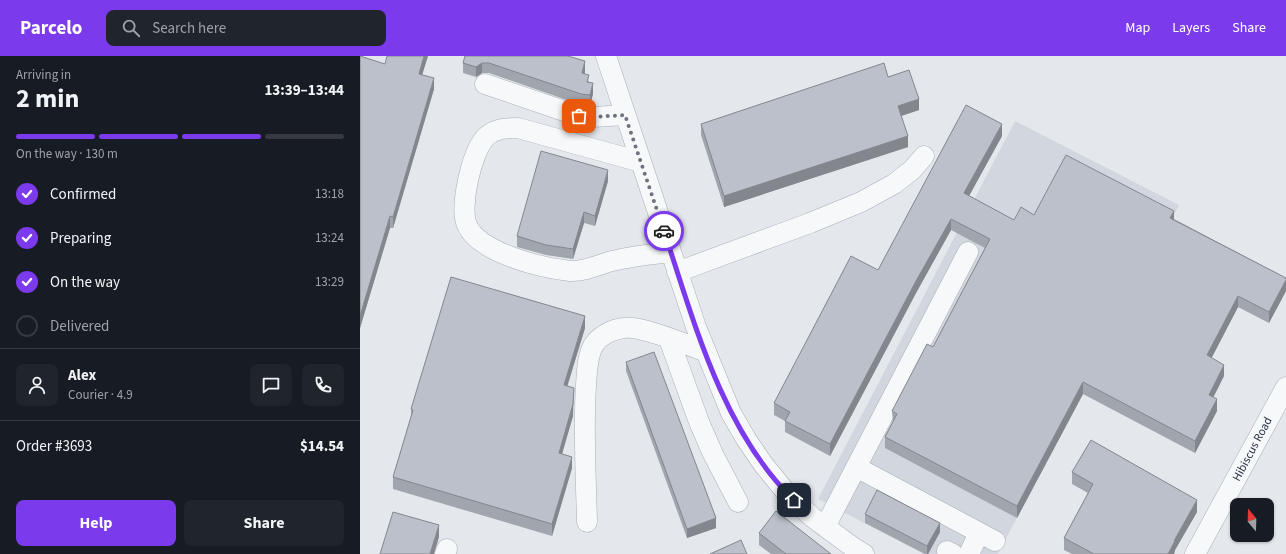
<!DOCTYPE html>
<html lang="en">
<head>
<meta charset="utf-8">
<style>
  body { margin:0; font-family:"Source Sans 3",sans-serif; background:#20242c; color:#f1f3f6; height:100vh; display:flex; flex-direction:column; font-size:15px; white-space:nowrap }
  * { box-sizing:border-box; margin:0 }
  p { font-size:13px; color:#9ea1a6 }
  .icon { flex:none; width:22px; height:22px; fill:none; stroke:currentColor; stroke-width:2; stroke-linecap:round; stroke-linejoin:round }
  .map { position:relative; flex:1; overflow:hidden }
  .sheet { display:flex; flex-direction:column; background:#171b24; width:360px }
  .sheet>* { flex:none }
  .needle { width:26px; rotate:341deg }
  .buttons { position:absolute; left:870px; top:442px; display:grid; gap:8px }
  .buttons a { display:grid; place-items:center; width:44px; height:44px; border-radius:8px; background:#171b24; box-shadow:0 1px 3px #0004; font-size:20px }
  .pin { position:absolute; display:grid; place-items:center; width:34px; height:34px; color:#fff; margin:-17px; border-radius:8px; box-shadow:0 2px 6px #0006 }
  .courier { position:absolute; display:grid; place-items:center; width:40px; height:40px; margin:-20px; border:3px solid #7c3aed; border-radius:50%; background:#fff; color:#222; box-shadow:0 1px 5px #0007 }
  .head em { font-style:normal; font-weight:700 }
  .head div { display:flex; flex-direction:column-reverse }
  .head { display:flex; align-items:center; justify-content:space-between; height:68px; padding:0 16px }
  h1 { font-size:26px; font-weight:700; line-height:30px }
  .bar { display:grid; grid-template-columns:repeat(4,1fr); gap:6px 4px; align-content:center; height:48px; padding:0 16px }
  .bar i { height:5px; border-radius:3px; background:#363941 }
  .bar .active { background:#7c3aed }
  .bar p { grid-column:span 4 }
  .line { display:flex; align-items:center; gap:10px; padding:0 16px; border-top:1px solid #363941 }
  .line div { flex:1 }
  .round { display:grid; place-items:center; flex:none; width:42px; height:42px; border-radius:8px; background:#20242c }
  ol { padding:0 16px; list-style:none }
  li { display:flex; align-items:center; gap:12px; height:44px }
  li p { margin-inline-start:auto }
  li .icon { padding:4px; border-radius:50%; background:#7c3aed; color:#fff; stroke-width:4 }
  li:last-child { color:#9ea1a6 }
  li i { width:22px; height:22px; border:2px solid #363941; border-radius:50% }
  .button { display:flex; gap:8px; margin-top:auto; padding:8px 16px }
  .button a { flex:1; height:46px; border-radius:8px; background:#7c3aed; color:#fff; font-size:16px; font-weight:700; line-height:46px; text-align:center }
  .button a+a { background:#20242c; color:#f1f3f6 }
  header { display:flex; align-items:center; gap:24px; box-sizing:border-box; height:56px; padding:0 20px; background:#7c3aed; color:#fff }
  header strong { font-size:19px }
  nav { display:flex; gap:22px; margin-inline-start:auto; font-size:14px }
  .search { width:280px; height:36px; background:#20242c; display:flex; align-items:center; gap:10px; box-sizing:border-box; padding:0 14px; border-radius:8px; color:#9ea1a6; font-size:15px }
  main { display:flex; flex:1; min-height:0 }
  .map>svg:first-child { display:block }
  .built { fill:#d2d6de }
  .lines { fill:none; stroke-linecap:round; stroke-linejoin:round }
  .minor-casing { stroke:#a9aeb7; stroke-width:21 }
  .minor { stroke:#f7f8fa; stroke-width:20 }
  .wall { fill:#a1a5ae }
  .shaded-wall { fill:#83868d }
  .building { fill:#bbc0ca; stroke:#83868d }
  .done { stroke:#6c737f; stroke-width:4; stroke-dasharray:0 7.2 }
  .route { stroke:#7c3aed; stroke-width:5 }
  .labels { text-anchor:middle; stroke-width:3; stroke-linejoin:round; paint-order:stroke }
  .street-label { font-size:12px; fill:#2b3445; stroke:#f4f6f9 }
</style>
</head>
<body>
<header>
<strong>Parcelo</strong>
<div class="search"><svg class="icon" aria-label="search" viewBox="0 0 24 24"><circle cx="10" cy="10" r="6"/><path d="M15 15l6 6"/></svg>Search here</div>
<nav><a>Map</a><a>Layers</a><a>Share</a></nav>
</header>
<main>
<section class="sheet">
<div class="head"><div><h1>2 min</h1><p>Arriving in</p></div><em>13:39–13:44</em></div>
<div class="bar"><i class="active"></i><i class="active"></i><i class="active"></i><i></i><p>On the way · 130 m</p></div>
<ol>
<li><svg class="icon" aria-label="check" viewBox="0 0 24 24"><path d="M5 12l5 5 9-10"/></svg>Confirmed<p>13:18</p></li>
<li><svg class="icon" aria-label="check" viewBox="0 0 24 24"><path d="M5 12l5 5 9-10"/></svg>Preparing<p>13:24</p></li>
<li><svg class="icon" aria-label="check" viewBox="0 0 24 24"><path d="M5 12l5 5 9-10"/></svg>On the way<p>13:29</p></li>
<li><i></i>Delivered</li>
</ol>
<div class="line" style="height:72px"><a class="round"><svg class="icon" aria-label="person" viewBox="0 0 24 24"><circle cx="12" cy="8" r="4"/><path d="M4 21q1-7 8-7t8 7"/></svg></a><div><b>Alex</b><p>Courier · 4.9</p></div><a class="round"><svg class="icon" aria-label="chat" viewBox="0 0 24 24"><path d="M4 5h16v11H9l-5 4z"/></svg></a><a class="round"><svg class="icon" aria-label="phone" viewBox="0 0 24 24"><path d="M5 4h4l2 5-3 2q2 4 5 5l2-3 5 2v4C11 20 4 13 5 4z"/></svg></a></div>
<div class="line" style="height:52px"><div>Order #3693</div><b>$14.54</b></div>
<div class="button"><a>Help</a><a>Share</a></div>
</section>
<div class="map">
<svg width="926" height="498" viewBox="0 0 926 498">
  <rect width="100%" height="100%" fill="#e4e7ec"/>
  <path class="built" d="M655,65L819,149L638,498H564L458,443Z"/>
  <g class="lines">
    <defs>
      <path id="minor" d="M246,0L336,271L371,357L386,383L403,408L425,435L452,461L494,492L504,498
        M125,28L219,60L233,61L265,59
        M281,106L158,72C147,72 136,72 127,80C112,93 99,151 107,169C119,197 182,212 210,215C227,216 240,207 257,204C274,200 293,198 311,196
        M317,216L450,167L501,146L534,128L552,114L564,100
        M309,283L339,366L353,398L378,446
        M496,411L635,485
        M227,466C226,421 223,375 226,329C227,317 227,301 233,290C239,280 252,273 264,272C281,269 327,289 345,295
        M465,471L608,196
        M587,495L593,498
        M85,498L87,493
        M609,498L619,477
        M835,498L926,331"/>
    </defs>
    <use href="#minor" class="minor-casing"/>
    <use href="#minor" class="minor"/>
  </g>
  <path class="wall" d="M0,0L25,8L68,0L62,18L74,33L33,172H30L0,272Z
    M105,0L225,15V18L229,26L233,38L230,49H221L129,17H122L116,21L103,17V7Z
    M528,21L559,54L541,60L548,91L364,151L341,79V68Z
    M642,80L609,140L654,164L674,159L814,163L926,222V235L909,267L878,251L851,302L864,320L853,341L857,355L835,397L723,338L657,462L525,392V381L533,367L532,355L573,291L625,192L591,174L556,237L470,400L425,376V365L414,359V347L518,214Z
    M248,125L235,170L224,167L213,203L186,199L157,191V180Z
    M225,272L207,330L213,360L202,398L212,412L192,480L33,433V421L51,361V353Z
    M266,306L356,472L327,482L266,315Z
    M712,416L837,456L815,494L814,498H712L704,494V482L728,437L712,428Z
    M505,458L580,476L568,498H565L505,467Z
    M399,477L471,498H411L399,489Z"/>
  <path class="shaded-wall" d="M64,0H68L59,29V18Z
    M225,5V15L222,27V17Z
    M122,7V17L116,21V11Z
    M74,22V33L33,172V161Z
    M233,27V38L230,49V39Z
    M559,43V54L538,61V50Z
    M642,68V80L604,149V137Z
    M548,80V91L364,151V140Z
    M248,114V125L235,170V160Z
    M814,155V167L810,162Z
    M224,156V167L213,203V193Z
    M30,160V172L0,272V260Z
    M591,163V174L556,237L470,400V388L556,225Z
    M926,224V235L909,267V256Z
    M878,240V251L847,311V299Z
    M225,260V272L204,341V329Z
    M864,309V320L849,350V339Z
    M723,326V338L657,462V450Z
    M214,332L213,360L199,408V397Z
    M857,343V355L835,397V385Z
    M212,401V412L192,480V468Z
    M837,444V456L815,494L814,498H808L814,485Z
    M356,462V472L327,482V473Z
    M580,467V476L568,498H567V490Z
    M79,469V481L74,498H70Z"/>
  <path class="building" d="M0,0L25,8L27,0H64L59,18L74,22L33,161L30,160L0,260Z
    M105,0H208L225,5L222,17L229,19L227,26L233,27L230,39L221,38L129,7H122L116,11L103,7Z
    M524,7L528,21L549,14L559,43L538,50L548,80L364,140L341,68Z
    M606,49L642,68L604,137L654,164L661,151L674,159L706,99L814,155L810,162L926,222V224L909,256L878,240L847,299L864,309L849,339L857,343L835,385L723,326L657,450L525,381L537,358L532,355L567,288L573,291L630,183L591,163L556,225L470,388L425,365L430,356L414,347L491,200L518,214Z
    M181,95L248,114L235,160L224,156L213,193L186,189L157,180Z
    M91,221L225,260L204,329L214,332L213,348L199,397L212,401L192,468L33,421L53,354L51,353Z
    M294,296L356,462L327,473L266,306Z
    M731,384L837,444L814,485H815L808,498H734L704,482L733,428L712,416Z
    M517,434L580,467L567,490L505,458Z
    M416,455L471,498H426L399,477Z
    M33,456L79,469L70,498H20Z
    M381,484L387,498H350Z"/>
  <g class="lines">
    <path class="done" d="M219,60L233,61L265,59L304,175"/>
    <path class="route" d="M304,175C334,266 363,376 434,444"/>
  </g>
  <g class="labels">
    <g class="street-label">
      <text transform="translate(892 393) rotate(-62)" y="4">Hibiscus Road</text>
    </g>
  </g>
</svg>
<div class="buttons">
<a><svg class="needle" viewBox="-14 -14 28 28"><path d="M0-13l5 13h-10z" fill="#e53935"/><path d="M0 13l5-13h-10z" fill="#9ea1a6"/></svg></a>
</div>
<div class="pin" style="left:219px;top:60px;background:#ea580c"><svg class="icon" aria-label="bag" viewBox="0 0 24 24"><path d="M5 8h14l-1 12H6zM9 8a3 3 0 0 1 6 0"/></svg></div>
<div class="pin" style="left:434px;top:444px;background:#1f2937"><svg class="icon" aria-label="home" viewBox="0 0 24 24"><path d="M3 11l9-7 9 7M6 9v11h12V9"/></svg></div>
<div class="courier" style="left:304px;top:175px"><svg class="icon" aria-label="car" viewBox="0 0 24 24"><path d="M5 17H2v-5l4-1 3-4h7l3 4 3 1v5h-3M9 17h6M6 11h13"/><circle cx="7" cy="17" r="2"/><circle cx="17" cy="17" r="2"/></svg></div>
</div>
</main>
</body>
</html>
